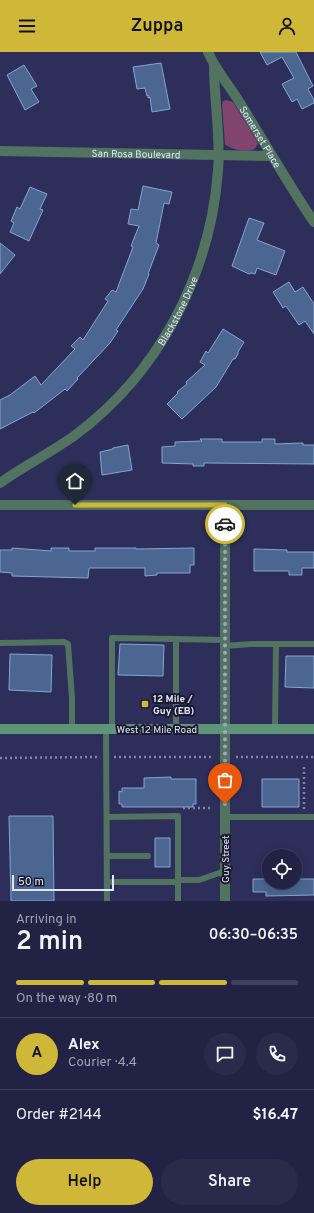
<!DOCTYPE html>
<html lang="en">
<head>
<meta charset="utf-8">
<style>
  body { margin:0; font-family:Overpass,sans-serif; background:#2a2b4b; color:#f1f3f6; height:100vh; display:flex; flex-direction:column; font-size:15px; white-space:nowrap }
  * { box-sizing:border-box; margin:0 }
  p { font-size:13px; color:#a2a4b2 }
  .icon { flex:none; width:22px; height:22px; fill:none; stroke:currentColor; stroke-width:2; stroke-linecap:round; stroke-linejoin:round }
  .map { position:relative; height:849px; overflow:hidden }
  .details { display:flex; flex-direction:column; background:#222344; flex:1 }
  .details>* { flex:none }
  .tools { position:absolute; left:262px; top:797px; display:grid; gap:8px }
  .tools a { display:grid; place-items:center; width:40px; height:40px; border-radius:50%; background:#222344; box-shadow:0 2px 10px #0003,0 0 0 1px #3f405d; font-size:20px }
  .scale { position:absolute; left:12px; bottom:10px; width:102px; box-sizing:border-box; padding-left:4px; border:2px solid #e2e6fc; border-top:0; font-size:11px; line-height:14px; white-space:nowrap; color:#e2e6fc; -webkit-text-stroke:3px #191a2e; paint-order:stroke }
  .pin { position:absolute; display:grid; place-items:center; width:34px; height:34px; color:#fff; margin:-41px -17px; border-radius:50% 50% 50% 0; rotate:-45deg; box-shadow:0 0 4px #0007 }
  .pin .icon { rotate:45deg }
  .courier { position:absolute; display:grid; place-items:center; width:40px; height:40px; margin:-20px; border:3px solid #cfb837; border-radius:50%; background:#fff; color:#222; box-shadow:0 1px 5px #0007 }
  .head em { font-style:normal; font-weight:600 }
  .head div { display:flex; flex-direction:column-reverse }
  .head { display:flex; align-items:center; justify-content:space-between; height:68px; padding:0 16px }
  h1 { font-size:26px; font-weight:600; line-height:30px }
  .bar { display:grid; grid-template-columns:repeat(4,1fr); gap:6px 4px; align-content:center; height:48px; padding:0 16px }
  .bar i { height:5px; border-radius:3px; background:#3f405d }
  .bar .on { background:#cfb837 }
  .bar p { grid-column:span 4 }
  .line { display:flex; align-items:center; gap:10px; padding:0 16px; border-top:1px solid #3f405d }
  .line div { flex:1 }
  .round { display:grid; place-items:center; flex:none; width:42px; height:42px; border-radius:21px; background:#2a2b4b }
  .primary-button { display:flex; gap:8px; margin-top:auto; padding:8px 16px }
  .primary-button a { flex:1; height:46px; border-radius:24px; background:#cfb837; color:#111; font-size:16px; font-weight:600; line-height:46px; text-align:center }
  .primary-button a+a { background:#2a2b4b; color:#f1f3f6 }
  header { display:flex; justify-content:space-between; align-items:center; height:52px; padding:0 16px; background:#cfb837; color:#111; font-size:18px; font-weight:600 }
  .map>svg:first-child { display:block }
  .green { fill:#80446f }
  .building { fill:#4b6791; stroke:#86a4d2 }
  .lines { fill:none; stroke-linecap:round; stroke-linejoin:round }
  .path { stroke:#8184a5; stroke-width:2.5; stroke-dasharray:2 3; stroke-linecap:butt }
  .service { stroke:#517360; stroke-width:6 }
  .minor { stroke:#517360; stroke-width:10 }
  .secondary { stroke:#5f9577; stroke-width:10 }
  .done { stroke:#a3a6c3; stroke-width:4; stroke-dasharray:0 7.2 }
  .route { stroke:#cfb837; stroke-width:5 }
  .poi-dot { fill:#cfb837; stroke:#191a2e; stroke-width:1.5 }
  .labels { text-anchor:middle; stroke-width:4; stroke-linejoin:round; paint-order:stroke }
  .street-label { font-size:10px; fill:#e2e6fc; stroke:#191a2e }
  .poi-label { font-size:10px; font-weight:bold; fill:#e2e6fc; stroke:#191a2e; text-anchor:start }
</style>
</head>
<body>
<header><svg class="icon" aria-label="menu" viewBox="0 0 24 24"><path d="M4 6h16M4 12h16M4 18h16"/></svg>Zuppa<svg class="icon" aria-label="person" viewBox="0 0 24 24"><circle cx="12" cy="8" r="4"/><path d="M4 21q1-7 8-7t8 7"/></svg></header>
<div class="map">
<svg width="314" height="849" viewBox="0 0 314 849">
  <rect width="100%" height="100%" fill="#2d2f5a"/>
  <path class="green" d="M226,48L233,50L257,89L258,92C256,94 256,96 254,97C247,101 229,97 225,92L222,52L223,49Z"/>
  <path class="building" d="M260,0H296L313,34L308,37L314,48V51L302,57L297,47L292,50L282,32L294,26L282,5L267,13Z
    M161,11L170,57L152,60L150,45L148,46V43L147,44L145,36L137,37L133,15Z
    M24,13L37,34L31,37L39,50L25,58L7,23Z
    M143,134L172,140L169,152L164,151L156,191L159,193L148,222H149L143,237L116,278L118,279L110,291L77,326L78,327L67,339L65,337L34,361L33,360L0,377V348L10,343L35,324L41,333L75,297L71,294L80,285L83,288L108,249L105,247L112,238L116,240L133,195L131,194L139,174L128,172L131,157L138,158Z
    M30,135L47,142L40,157L43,158L29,189L10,180L14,171L11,169L17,155L20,157Z
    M249,166L264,171L257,188L285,199L276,223L257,216L255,222L251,221L249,222L232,214Z
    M0,191L15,203L0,222Z
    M289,230L295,240L303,235L314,252V282L305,269L299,273L286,254L283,256L273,240Z
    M223,277L244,290L238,300V302L235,307H233L216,335L182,367L167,352L178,341L177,340L187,332L186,330L205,313L200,310L206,299L208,301Z
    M200,387H222V390H262V387H275V392L303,391V393H314V412L204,411V414H193V412L162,411V395L175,394V390L202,389Z
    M128,393L132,418L102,423L100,400L113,397V396Z
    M12,496L51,499V496H69V499H95V496H136V497L194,496V513H190V521H157V523L145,524V516H89L88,526L12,524V521L0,520V498H12Z
    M254,497L287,498V500H314V516H302V523H289V519H254Z
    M120,592L164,593L163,624L118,623Z
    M10,602L52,603L51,640L9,638Z
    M286,604H314V636L285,635Z
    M171,725V727H196V752H193V755H122V752H119V739L122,740V736H144V726Z
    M262,727H299V755H262Z
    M9,764H53L54,849H11Z
    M155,786H170V815H155Z
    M253,827H269V830H296V827H314V843L266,844V840H253Z"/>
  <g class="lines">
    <path class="path" d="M114,705H213
      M236,705H314
      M0,706L97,705
      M183,756H210
      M304,757V713"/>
    <path class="service" d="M176,587L224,588
      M0,591L64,590L68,592L72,646V677
      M224,594L251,592H314
      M106,677L107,849
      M112,677V586L176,587V677
      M275,677L276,592
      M107,765L178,764V828
      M225,765H314
      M107,804H148
      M107,830H178
      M178,849V828H199L225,819"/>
    <g class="minor">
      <path id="s1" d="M208,0C216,19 230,34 240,51C265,91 288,132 314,170"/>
      <path id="s2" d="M0,99L272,104"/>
      <path id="s3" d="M0,431C24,414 50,401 74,384C158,322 210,224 218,119C221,84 214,49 214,14"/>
      <path d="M0,453H314"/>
      <path d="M225,849V453"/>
    </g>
    <path class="secondary" d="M0,677H314"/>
  </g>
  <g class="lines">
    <path class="done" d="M225,752V472"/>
    <path class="route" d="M75,453H225V472"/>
  </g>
  <rect class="poi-dot" x="141" y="648" width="8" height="8" rx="2"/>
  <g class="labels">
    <g class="street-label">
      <text dy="4" stroke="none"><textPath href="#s1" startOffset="100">Somerset Place</textPath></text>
      <text dy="4" stroke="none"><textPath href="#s2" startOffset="136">San Rosa Boulevard</textPath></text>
      <text dy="4" stroke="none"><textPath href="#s3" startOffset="252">Blackstone Drive</textPath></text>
      <text x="157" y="681">West 12 Mile Road</text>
      <text transform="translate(225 807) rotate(-90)" y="4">Guy Street</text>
    </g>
    <g class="poi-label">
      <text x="153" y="650">12 Mile /<tspan x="153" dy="12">Guy (EB)</tspan></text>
    </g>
  </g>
</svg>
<div class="tools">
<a><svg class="icon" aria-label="locate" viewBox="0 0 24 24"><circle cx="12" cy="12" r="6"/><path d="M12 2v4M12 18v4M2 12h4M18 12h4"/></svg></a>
</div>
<div class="scale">50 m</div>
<div class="pin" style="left:225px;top:752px;background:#ea580c"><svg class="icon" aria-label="bag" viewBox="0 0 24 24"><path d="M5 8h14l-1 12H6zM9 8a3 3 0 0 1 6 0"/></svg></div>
<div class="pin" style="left:75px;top:453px;background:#1f2937"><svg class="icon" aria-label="home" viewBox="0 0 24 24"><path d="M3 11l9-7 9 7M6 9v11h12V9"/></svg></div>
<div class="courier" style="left:225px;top:472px"><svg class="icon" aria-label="car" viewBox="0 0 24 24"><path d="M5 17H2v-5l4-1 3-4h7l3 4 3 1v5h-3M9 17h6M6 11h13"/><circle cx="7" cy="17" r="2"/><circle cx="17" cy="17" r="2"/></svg></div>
</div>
<section class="details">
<div class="head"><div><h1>2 min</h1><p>Arriving in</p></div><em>06:30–06:35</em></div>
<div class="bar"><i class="on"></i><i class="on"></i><i class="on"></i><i></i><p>On the way · 80 m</p></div>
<div class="line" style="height:72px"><b class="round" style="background:#cfb837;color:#111">A</b><div><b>Alex</b><p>Courier · 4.4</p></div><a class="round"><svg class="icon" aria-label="chat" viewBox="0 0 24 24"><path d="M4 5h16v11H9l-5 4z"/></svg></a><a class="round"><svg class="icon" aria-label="phone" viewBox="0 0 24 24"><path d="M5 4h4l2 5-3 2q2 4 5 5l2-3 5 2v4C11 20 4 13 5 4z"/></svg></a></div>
<div class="line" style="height:52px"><div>Order #2144</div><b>$16.47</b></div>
<div class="primary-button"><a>Help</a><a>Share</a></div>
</section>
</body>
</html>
